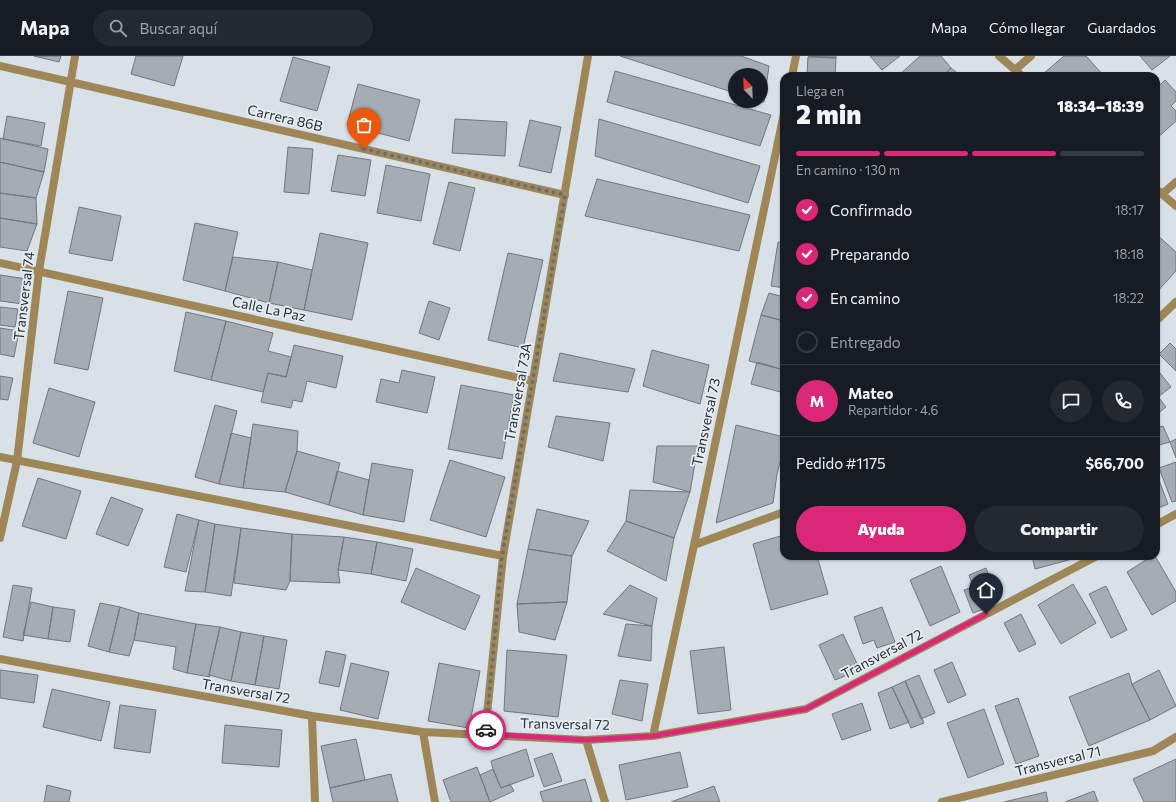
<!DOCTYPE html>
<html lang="es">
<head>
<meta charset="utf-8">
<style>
  body { margin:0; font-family:Commissioner,sans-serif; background:#242831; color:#f1f3f6; height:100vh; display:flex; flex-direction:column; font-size:15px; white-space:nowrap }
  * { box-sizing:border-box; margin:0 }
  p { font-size:13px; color:#9ea1a6 }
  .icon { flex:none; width:22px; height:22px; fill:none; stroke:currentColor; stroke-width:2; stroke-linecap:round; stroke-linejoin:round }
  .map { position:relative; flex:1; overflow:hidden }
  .drawer { position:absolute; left:780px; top:16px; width:380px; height:488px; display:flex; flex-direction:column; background:#171b24; border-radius:12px; box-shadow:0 1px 3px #0004 }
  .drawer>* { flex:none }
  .needle { width:26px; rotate:337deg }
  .controls { position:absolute; left:728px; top:12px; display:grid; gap:8px }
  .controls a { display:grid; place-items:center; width:40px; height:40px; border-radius:50%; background:#171b24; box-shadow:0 1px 3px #0004; font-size:20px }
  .pin { position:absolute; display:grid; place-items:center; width:34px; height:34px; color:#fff; margin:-41px -17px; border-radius:50% 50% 50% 0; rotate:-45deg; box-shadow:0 0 4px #0007 }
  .pin .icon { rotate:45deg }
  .courier { position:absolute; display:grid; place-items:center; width:40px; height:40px; margin:-20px; border:3px solid #db2777; border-radius:50%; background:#fff; color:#222; box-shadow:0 1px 5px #0007 }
  .overview em { font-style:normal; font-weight:800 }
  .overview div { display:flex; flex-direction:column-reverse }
  .overview { display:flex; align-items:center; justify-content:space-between; height:68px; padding:0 16px }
  h1 { font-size:26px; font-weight:800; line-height:30px }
  .bar { display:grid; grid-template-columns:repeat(4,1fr); gap:6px 4px; align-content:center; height:48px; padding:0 16px }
  .bar i { height:5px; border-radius:3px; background:#363941 }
  .bar .active { background:#db2777 }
  .bar p { grid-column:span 4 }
  .line { display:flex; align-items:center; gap:10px; padding:0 16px; border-top:1px solid #363941 }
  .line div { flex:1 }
  .round { display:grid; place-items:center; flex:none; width:42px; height:42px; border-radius:21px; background:#242831 }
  ol { padding:0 16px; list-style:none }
  li { display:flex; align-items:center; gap:12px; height:44px }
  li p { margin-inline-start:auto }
  li .icon { padding:4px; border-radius:50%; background:#db2777; color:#fff; stroke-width:4 }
  li:last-child { color:#9ea1a6 }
  li i { width:22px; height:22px; border:2px solid #363941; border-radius:50% }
  .button { display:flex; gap:8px; margin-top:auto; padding:8px 16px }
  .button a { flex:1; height:46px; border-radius:24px; background:#db2777; color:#fff; font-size:16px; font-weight:800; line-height:46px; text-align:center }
  .button a+a { background:#242831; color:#f1f3f6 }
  header { display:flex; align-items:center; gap:24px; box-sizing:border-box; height:56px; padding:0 20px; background:#171b24; border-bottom:1px solid #363941 }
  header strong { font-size:19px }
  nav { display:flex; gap:22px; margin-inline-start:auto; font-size:14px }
  .search { width:280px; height:36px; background:#242831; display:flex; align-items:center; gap:10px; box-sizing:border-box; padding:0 14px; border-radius:22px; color:#9ea1a6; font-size:15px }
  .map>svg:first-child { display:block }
  .building { fill:#a5acb3; stroke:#71777e }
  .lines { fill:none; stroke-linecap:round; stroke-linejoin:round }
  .street { stroke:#9e8657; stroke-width:8 }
  .done { stroke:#696d72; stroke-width:4; stroke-dasharray:0 7.2 }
  .route { stroke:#db2777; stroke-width:5 }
  .labels { text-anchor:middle; stroke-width:3.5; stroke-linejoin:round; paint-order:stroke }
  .street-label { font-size:14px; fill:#2c2f32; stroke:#e6eef5 }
</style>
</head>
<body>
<header>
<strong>Mapa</strong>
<div class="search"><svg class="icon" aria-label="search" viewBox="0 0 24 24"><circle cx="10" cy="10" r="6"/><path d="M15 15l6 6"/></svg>Buscar aquí</div>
<nav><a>Mapa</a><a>Cómo llegar</a><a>Guardados</a></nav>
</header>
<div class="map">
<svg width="1176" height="746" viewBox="0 0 1176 746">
  <rect width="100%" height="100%" fill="#d9e1e8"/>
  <path class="building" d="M34,0H61L59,6Z
    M136,0H183L174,30L131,18Z
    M620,0H741L769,10L764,46L760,45H761V19H735V37Z
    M808,0H836V2Z
    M870,0H900L882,14Z
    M920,0H941L951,12L942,20H898Z
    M1064,0H1086L1104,20H1045L1043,18Z
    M1140,0H1170L1152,14Z
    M293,1L330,11L317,55L280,45Z
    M808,1L836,2L835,20H813V18H807Z
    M951,12L961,20H944Z
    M615,15L771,59L760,90L607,46Z
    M1165,24L1176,36V45L1171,50L1176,55V65L1156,83V33Z
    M358,28L420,44L409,85L347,69Z
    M7,60L45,67L41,90L3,83Z
    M455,63L507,66L505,100L452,97Z
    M599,63L760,110L748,147L595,100Z
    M530,64L561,71L551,117L519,110Z
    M0,82L48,93L44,116L0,106Z
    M288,91L313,93L309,138L284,136Z
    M338,99L371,104L365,140L331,135Z
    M0,106L44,116L36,142L0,137Z
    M386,109L430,118L421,165L377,157Z
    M597,123L750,159L739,195L585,160Z
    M449,126L475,132L460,195L433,188Z
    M0,137L36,142L37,168L0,162Z
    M79,151L121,160L112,205L69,197Z
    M784,153V179L781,178Z
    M0,162L37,168L27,195L0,191Z
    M195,167L238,176L225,235L183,224Z
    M320,177L368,187L352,264L304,254Z
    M1156,178L1176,196V215L1156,237Z
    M778,186L784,187V232L771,230Z
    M508,197L543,204L523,292L488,284Z
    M233,201L278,206L269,247L225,235Z
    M278,206L312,214L304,254L269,247Z
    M0,219L27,223L23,248L0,245Z
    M68,235L103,242L88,314L54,307Z
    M769,237L784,241V265L761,259Z
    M429,245L450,252L439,284L419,277Z
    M0,251L18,253L15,271L0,269Z
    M186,256L226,265L211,324L174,315Z
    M761,259L784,265V314L749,305Z
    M226,265L273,277L268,295L291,301L286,321L268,317L263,336L211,324Z
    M0,272L19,275L14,301L0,298Z
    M1170,287L1176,293V315L1159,298Z
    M294,289L343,300L336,332L307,325L302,346L293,344L291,352L261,346L268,317L286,321Z
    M652,294L709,309L700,348L643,330Z
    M560,297L635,313L628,336L553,325Z
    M757,306L784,314V337L751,328Z
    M1156,312L1171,331L1158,341L1156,338Z
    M402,314L435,321L427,357L376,346L381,323L399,327Z
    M0,320L13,322L8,344L0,343Z
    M461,329L514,339L502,403L448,393Z
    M49,332L95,346L79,401L33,387Z
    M1156,338L1166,351L1156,359Z
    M215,349L237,355L219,428L195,421Z
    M556,360L610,367L603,405L548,391Z
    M253,368L298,375L297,395L285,436L243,432Z
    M736,369L784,381V391L777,418L773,447L716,467Z
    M1163,370L1170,386L1156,390V372Z
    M231,377L251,382L243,432L219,428Z
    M1176,383V402L1170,386Z
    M657,390H698L690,436L653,426Z
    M297,395L340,407L329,449L285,436Z
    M450,404L505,421L486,481L430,464Z
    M1176,406V445L1172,446L1159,412Z
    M372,407L413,414L404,466L363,459Z
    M337,415L369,424L363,459L329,449Z
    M1156,416L1168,448L1156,453Z
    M38,422L81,435L66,483L22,470Z
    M630,434L690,436L674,482L626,465Z
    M111,441L143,453L128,490L96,478Z
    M537,453L589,465L572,500L528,493Z
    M177,458L199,464L186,516L164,511Z
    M199,464L215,468L205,536L185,535Z
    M626,465L674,482L666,525L607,495Z
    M215,468L241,472L231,540L205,536Z
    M241,472L292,478L290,525L286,534L234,527Z
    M292,478L344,481L338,514L340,527L290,525Z
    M784,479V500H817L828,538L771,554L753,488Z
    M344,481L377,486L371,518L338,514Z
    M377,486L413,493L406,525L371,518Z
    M528,493L572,500L567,546L517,548Z
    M1032,500H1079L1080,501L1035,513Z
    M1152,500H1155L1176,536V545L1152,559L1127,516Z
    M941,510L960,556L930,570L910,524Z
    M416,512L480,540L465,574L401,546Z
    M986,512L996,539L984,544L987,552L973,557L964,534L973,531L969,519Z
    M1073,528L1096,567L1061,588L1038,549Z
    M13,529L32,532L23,585L3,581Z
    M630,529L657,542L652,570L603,558Z
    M1106,530L1127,574L1111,582L1089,538Z
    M31,546L53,551L48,583L23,579Z
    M567,546L555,584L519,576L517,548Z
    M100,547L120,551L109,596L88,590Z
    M53,551L75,554L70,586L48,583Z
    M120,551L139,557L134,584L129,600L109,596Z
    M882,551L895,586L877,592L874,584L863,588L854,561Z
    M139,557L196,568L187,617L173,613L176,591L134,584Z
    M1021,558L1036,588L1019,596L1004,567Z
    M196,568L220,571L209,619L210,621L187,617Z
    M626,568L652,570L651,605L618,600Z
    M220,571L241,576L231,625L209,619Z
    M241,576L264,580L255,629L231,625Z
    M843,578L860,614L835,624L819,589Z
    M264,580L287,584L279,633L255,629Z
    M724,591L731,654L698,658L690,595Z
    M507,594L567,599L558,661L504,655Z
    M326,595L346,599L339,631L319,627Z
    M952,606L966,639L948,647L934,614Z
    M351,607L389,616L378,663L340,654Z
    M439,607L480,615L469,672L428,665Z
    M0,614L38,619L34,647L0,642Z
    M1159,614L1176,650L1150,664L1132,628Z
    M1129,617L1132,628L1150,664L1089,690L1069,641Z
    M919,619L935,657L921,663L905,625Z
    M620,624L648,628L642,665L612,658Z
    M905,625L924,667L911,672L892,631Z
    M892,631L909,666L890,673L878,637Z
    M52,633L110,646L101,685L43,671Z
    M1018,642L1039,700L1016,708L995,650Z
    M862,647L871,674L842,684L832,658Z
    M120,649L156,654L150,697L114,692Z
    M984,653L1004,708L968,722L947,667Z
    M225,669L282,674L279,711L222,707Z
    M356,683L365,724L330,732L321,690Z
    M526,693L534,720L501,732L493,713L491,705Z
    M680,696L688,731L626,744L619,709Z
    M552,697L562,725L544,731L534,703Z
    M1176,703V746H1144L1133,723Z
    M477,711L490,746H451L443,724Z
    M493,713L501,732L510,728L514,735L490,746L480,719Z
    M391,718L398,746H333L330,732Z
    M585,723L592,746H543L540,736Z
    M47,729L71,735L69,746H44Z
    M714,730L720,746H671Z
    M1094,735L1098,746H1065Z
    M1046,736L1048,746H1004Z"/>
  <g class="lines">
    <path class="street" d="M999,0L1022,20
      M0,10L565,139
      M1015,14L1031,0
      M792,20L796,0
      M1156,133L1176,150
      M1162,138L1176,126
      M0,207L533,325
      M1156,265L1176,246
      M0,401L503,500
      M1156,469L1176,458
      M0,482L17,405L39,215L75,0
      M694,489L784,456
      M0,603L312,660L423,676L586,684L653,680L806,653L1097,500
      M312,660L315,746
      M423,676L435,746
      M485,678L503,500L588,0
      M653,680L694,489L784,57
      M586,684L605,746
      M942,746L1153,695L1176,681"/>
  </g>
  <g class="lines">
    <path class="done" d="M364,93L565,139L502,500L486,674"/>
    <path class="route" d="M486,674L485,678L586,684L653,680L806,653L986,558"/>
  </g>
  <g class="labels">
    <g class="street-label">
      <text transform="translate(285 62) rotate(13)" y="5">Carrera 86B</text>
      <text transform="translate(24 240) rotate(-83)" y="5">Transversal 74</text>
      <text transform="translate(269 253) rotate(12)" y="5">Calle La Paz</text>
      <text transform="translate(518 336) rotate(-80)" y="5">Transversal 73A</text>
      <text transform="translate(706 366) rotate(-78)" y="5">Transversal 73</text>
      <text transform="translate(882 598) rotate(-28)" y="5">Transversal 72</text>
      <text transform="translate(246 635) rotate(10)" y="5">Transversal 72</text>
      <text transform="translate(565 668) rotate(1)" y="5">Transversal 72</text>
      <text transform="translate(1058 705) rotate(-14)" y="5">Transversal 71</text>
    </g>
  </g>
</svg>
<div class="controls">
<a><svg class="needle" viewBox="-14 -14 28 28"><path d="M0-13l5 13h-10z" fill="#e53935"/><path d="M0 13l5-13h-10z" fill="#9ea1a6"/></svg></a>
</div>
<div class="pin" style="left:364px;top:93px;background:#ea580c"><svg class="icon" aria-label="bag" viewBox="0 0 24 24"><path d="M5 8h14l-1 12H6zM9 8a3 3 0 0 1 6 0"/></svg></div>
<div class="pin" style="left:986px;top:558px;background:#1f2937"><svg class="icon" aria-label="home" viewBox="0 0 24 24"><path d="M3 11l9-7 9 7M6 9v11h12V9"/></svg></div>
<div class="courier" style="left:486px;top:674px"><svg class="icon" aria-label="car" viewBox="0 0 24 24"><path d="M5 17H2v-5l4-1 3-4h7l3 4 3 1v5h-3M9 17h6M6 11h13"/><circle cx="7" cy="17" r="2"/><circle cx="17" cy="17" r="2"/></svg></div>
<section class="drawer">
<div class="overview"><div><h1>2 min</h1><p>Llega en</p></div><em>18:34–18:39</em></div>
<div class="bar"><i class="active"></i><i class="active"></i><i class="active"></i><i></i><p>En camino · 130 m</p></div>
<ol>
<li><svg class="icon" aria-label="check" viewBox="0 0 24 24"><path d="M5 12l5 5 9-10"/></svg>Confirmado<p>18:17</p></li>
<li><svg class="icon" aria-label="check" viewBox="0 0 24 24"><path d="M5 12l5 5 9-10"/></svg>Preparando<p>18:18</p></li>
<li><svg class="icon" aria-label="check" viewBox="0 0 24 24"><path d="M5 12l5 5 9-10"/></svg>En camino<p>18:22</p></li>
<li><i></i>Entregado</li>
</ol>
<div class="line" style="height:72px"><b class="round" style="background:#db2777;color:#fff">M</b><div><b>Mateo</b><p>Repartidor · 4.6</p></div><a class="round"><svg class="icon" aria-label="chat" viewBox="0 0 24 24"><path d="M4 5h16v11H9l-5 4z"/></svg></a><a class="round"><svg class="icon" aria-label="phone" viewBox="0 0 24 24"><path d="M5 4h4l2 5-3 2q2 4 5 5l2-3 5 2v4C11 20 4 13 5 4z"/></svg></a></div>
<div class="line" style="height:52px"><div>Pedido #1175</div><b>$66,700</b></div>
<div class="button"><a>Ayuda</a><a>Compartir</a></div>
</section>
</div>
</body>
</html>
